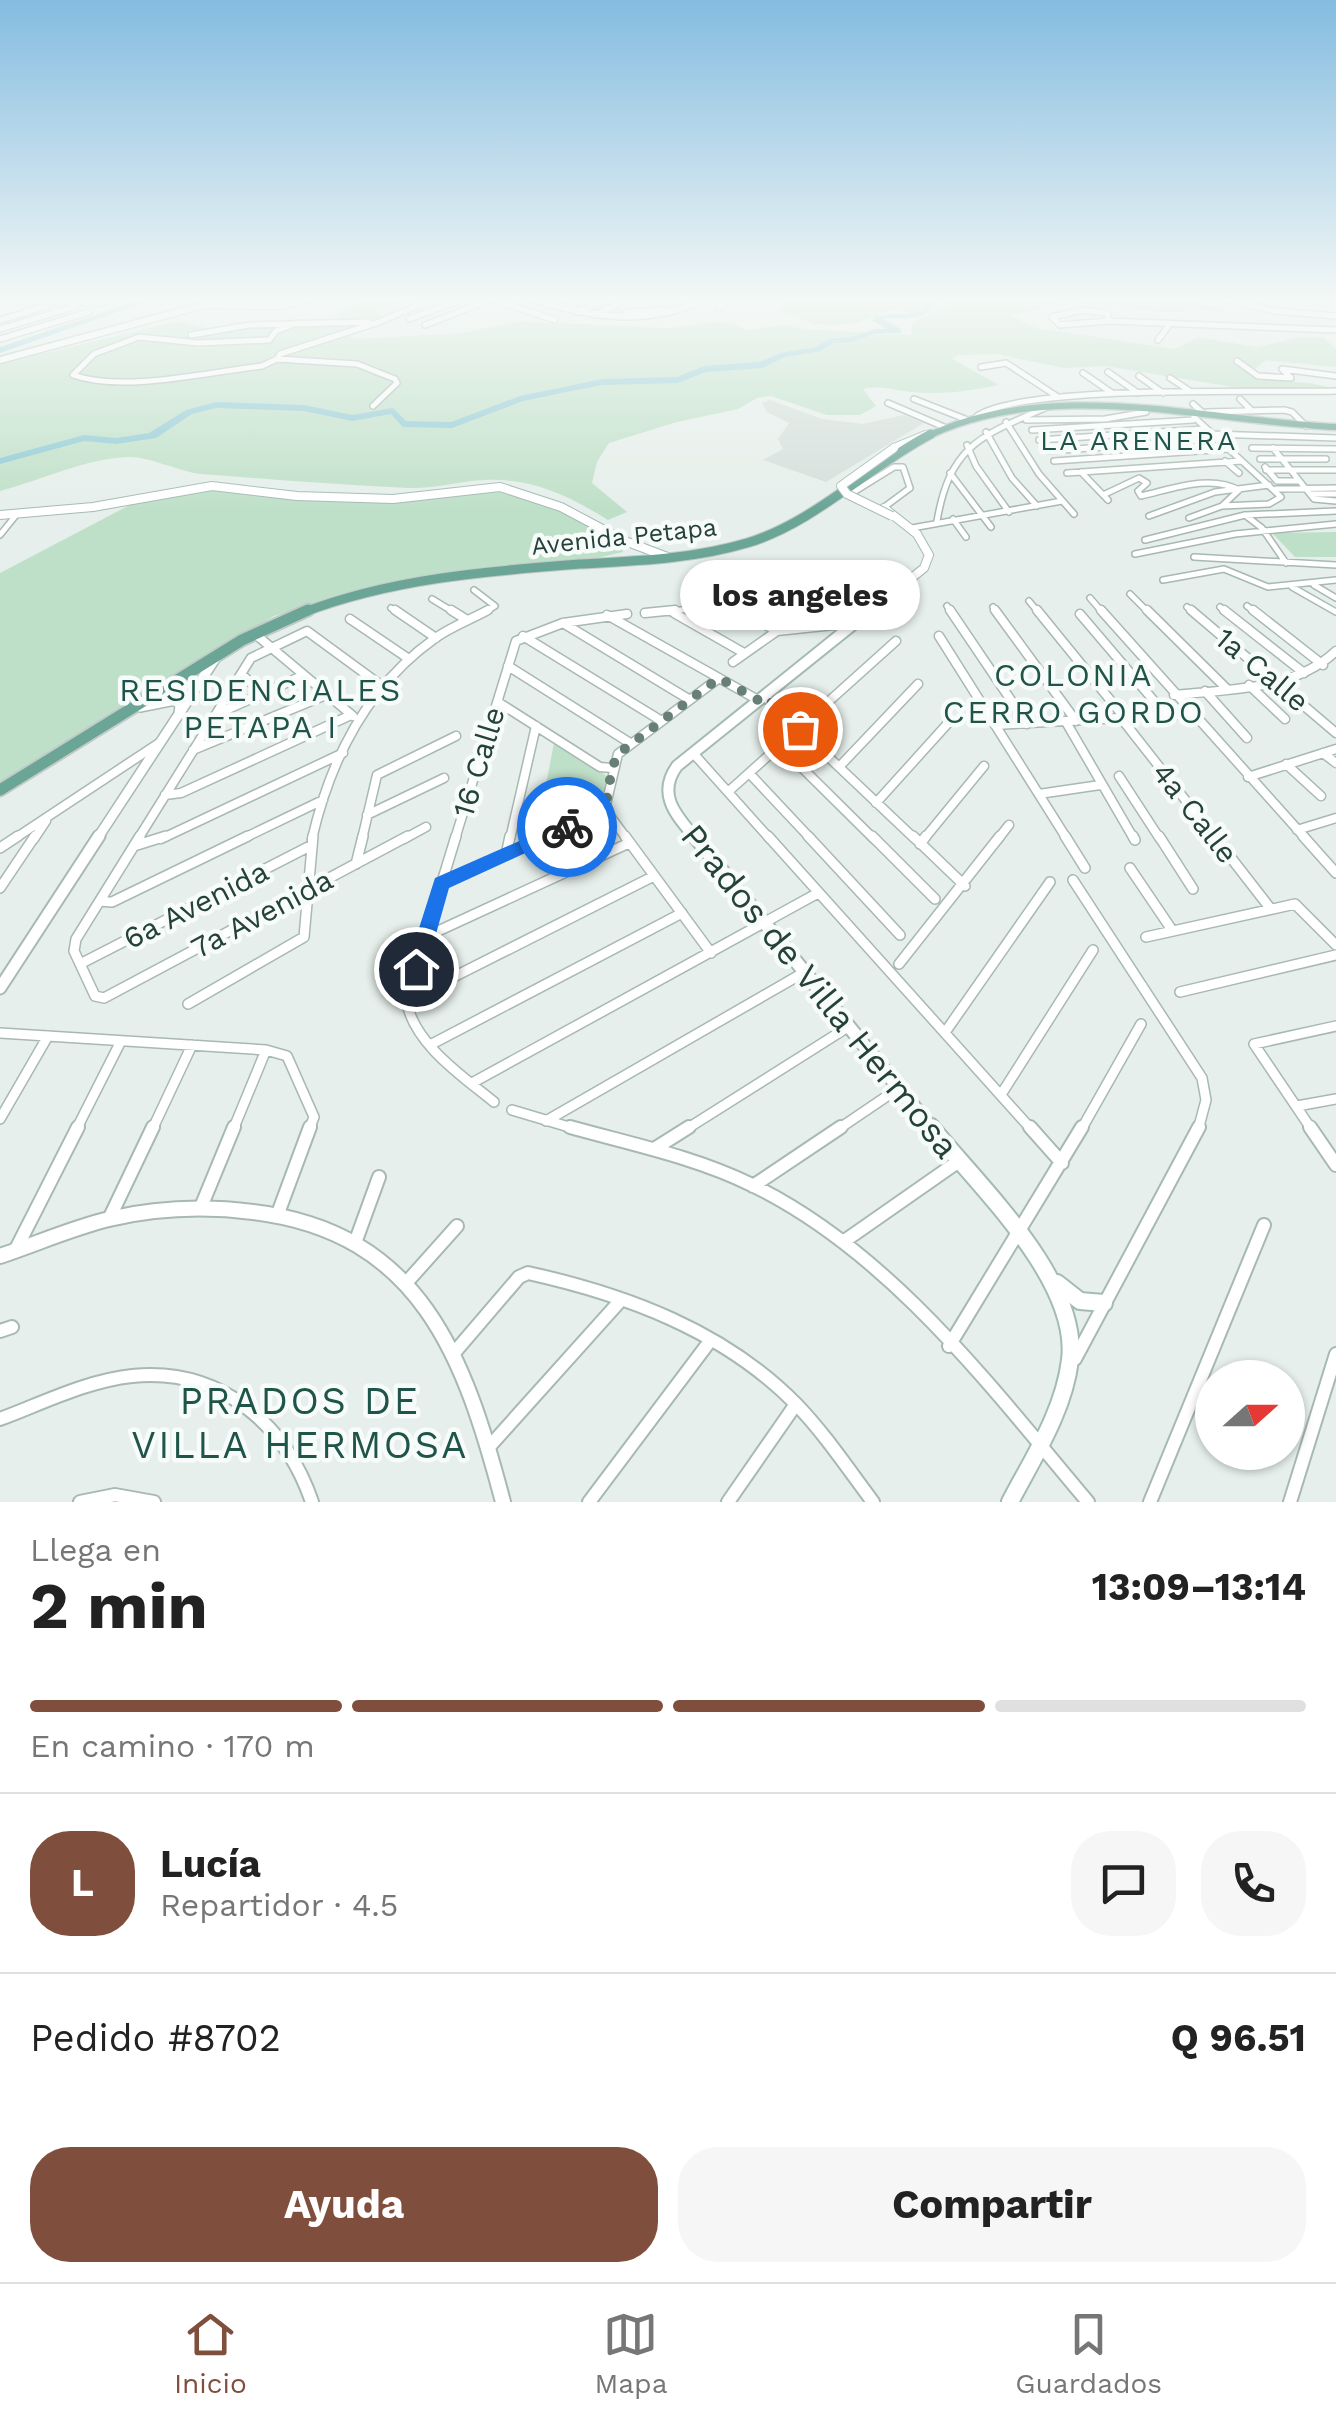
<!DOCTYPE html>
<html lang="es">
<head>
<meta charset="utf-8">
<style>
  body { margin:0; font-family:"Work Sans",sans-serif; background:#f6f6f6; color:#222; height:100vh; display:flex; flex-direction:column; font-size:38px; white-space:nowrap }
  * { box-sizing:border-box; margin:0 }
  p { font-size:32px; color:#767676 }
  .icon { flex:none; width:55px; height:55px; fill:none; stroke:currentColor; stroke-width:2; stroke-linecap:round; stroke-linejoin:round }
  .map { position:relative; height:1502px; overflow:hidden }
  .sheet { display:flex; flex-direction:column; background:#fff; flex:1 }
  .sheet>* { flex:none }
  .needle { width:65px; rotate:69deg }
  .buttons { position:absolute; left:1195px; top:1360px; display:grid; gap:20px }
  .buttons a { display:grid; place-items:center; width:110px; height:110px; border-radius:50%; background:#fff; box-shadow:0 2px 8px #0004; font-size:50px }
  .pin { position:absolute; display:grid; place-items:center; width:85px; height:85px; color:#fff; margin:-42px; border:5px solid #fff; border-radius:50%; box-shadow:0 2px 10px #0007 }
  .courier { position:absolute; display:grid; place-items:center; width:100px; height:100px; margin:-50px; border:8px solid #1a73e8; border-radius:50%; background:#fff; color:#222; box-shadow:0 2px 12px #0007 }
  .bubble { position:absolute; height:70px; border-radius:35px; background:#fff; box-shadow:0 2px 8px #0004; font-size:32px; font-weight:700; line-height:70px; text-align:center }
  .overview em { font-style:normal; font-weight:700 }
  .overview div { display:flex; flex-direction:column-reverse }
  .overview { display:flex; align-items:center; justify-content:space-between; height:170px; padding:0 30px }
  h1 { font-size:65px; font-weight:700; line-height:75px }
  .bar { display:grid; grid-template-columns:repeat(4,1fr); gap:15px 10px; align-content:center; height:120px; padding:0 30px }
  .bar i { height:12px; border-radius:8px; background:#e0e0e0 }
  .bar .on { background:#804e3d }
  .bar p { grid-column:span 4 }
  .line { display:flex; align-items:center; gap:25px; padding:0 30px; border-top:2px solid #e0e0e0 }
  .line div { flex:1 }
  .round { display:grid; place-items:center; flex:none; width:105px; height:105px; border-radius:40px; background:#f6f6f6 }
  .action { display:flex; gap:20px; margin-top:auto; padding:20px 30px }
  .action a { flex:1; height:115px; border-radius:40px; background:#804e3d; color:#fff; font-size:40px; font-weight:700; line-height:115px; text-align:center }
  .action a+a { background:#f6f6f6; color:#222 }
  .tabs { display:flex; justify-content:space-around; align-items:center; height:140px; border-top:2px solid #e0e0e0; background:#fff; font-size:28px; color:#767676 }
  .tabs a { display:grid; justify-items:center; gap:5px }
  .tabs .on { color:#804e3d }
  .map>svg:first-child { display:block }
  .built { fill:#d4dfda }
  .green { fill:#bfe0c8 }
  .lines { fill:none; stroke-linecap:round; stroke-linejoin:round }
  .river { fill:#8ec9d4; fill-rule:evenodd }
  .minor-far3-casing { stroke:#a8b8b2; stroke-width:8 }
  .minor-far2-casing { stroke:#a8b8b2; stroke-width:11 }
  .minor-far1-casing { stroke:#a8b8b2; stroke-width:12 }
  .minor-casing { stroke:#a8b8b2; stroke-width:16 }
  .tertiary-far2-casing { stroke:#a8b8b2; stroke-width:12 }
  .tertiary-far1-casing { stroke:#a8b8b2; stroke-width:15 }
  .tertiary-casing { stroke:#a8b8b2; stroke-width:18 }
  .secondary-far4-casing { stroke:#a4bbb3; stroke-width:9 }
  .secondary-far3-casing { stroke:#a4bbb3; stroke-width:10 }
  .secondary-far2-casing { stroke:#a4bbb3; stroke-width:14 }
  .secondary-far1-casing { stroke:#a4bbb3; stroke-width:16 }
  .secondary-casing { stroke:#a4bbb3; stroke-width:20 }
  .primary-far2-casing { stroke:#c2cac8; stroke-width:9 }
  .primary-far1-casing { stroke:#c2cac8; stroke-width:11 }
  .primary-casing { stroke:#c2cac8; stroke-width:15 }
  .minor-far3 { stroke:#fff; stroke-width:5 }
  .minor-far2 { stroke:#fff; stroke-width:8 }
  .minor-far1 { stroke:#fff; stroke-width:9 }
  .minor { stroke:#fff; stroke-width:12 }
  .tertiary-far2 { stroke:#fff; stroke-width:9 }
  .tertiary-far1 { stroke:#fff; stroke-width:11 }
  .tertiary { stroke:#fff; stroke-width:14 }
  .secondary-far4 { stroke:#fff; stroke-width:6 }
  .secondary-far3 { stroke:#fff; stroke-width:8 }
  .secondary-far2 { stroke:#fff; stroke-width:10 }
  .secondary-far1 { stroke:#fff; stroke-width:12 }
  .secondary { stroke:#fff; stroke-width:16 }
  .primary-far2 { stroke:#6aa596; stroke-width:6 }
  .primary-far1 { stroke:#6aa596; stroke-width:9 }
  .primary { stroke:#6aa596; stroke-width:11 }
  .secondary-bridge-casing { stroke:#a4bbb3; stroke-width:10; stroke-linecap:butt }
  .secondary-bridge { stroke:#fff; stroke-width:8 }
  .route { fill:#1a73e8 }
  .done { stroke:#687f78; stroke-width:10; stroke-dasharray:0 18 }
  .labels { text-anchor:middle; stroke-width:9; stroke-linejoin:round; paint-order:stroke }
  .far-street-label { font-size:25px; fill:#24423a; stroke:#f7fbf9 }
  .far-neighbourhood-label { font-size:28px; letter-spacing:2.5px; fill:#1f5548; stroke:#f7fbf9 }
  .street-label { font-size:30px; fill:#24423a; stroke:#f7fbf9 }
  .neighbourhood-label { font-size:32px; letter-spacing:2.5px; fill:#1f5548; stroke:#f7fbf9 }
  .near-street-label { font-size:35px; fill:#24423a; stroke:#f7fbf9 }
  .near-neighbourhood-label { font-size:38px; letter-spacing:2.5px; fill:#1f5548; stroke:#f7fbf9 }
</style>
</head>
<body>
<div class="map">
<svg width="1336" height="1502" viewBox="0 0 1336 1502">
  <rect width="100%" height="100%" fill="#e6efeb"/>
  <path class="built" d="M770,400L822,419L863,424L904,415L924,423L826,482L763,460L783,449L778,439L789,423L767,412L762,403Z"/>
  <path class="green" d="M370,299H420L380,311V318L386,323L350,336L355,339L462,333L519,321L667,328C695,327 720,314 746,330L784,325L805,329L911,335L913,322L946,307L945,299H1179L1228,310L1162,312L1062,302L1011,316L1036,328L1175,349L1198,337L1257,347L1302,337H1323L1336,349V367L1266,360L1252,371C1273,385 1303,379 1328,387L1244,389L1106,366L1064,368L996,354L958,355L952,359L999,385C970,391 941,395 911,392C894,390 880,385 863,389L876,406L860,415H827L771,396L757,398L738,409L677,422L609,443L597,462L592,483L627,512L608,520C569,496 533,478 485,480C459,481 434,489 408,488C339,485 269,479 200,474C179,471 149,457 130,457C86,458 42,480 0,491V364L178,321L215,330L264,321L334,319L341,311Z
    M789,299H939L940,305L914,313L891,310L855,323L836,325L814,324L780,311Z
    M500,487C526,497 617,526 623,552L597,558L482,569L351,593L274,616L0,784V573L145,497L200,488L393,499Z
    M1336,532V557H1295L1272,533Z
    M554,743L607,776L600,808L536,836Z"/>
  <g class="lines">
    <path class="river" d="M143,299H154L0,353V347Z
      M927,299H935C928,325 904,316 883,319L901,329V333H876L853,342L833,343L821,351L785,357L762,368L706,372L678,383L603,385L576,390L523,401L452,428L403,427L391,414L352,421L304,411L216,408L192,414L156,438L116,444L84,441L0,464V458L84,435L116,438L149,433L186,410L216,402L304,405L352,415L393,408L406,421L451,422L520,396L603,379L677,377L704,366L760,362L780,353L816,347L828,339L852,337L875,329H887L873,321V317C890,311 909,317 924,309Z"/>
    <defs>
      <path id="minor-far3" d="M491,299L555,320
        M1222,299L1276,311L1336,316
        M0,301L103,303
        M564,307L584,299
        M719,307L730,299
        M1082,310L1107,313L1109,321L1060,325L1052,317Z
        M577,312L604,301
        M626,312L666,310
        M595,315L621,303
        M409,319L464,299
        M0,320L47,306
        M1109,321L1336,330
        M425,325L492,299
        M0,329L77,306
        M191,335L249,325L369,322
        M0,339L89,312
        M1158,340L1169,325
        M277,359L262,366C207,372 124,393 73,375L94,354L139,337L198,343L269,340L276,331L297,323
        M1237,361L1258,376L1291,378L1282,369L1336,376
        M981,367L1006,363L1058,397
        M1108,372L1138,393
        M1083,373L1112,393
        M1139,376L1163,393
        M1170,378L1190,391
        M914,399L965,419
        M1240,399L1252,411
        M888,403L944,427
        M1193,404L1202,412
        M373,406L397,383L395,379L357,364L277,359L280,354L379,322L433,299
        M1207,412L1284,410L1292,412L1306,426
        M977,416C1025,384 1266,393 1336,391
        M1026,420L1105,419L1146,412
        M1006,422L1039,474L1074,514
        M1032,430L1193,420
        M986,432L1012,478L1037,506
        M1213,434L1336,438
        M1039,440L1204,429
        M967,445L976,466L1009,512
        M1252,448L1336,449
        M1273,448L1314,499L1336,501
        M1048,451L1215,439
        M1260,459H1326
        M1054,461L1228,449
        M1225,461L1239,473
        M1265,467L1277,481H1299
        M1266,470H1336
        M1081,472L1108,500
        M950,473L991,527
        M1067,473L1241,461
        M1276,489L1336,488
        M852,493L894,467H903L910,488L883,508
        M1311,494H1336
        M1103,495L1139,478L1147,483L1138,491L1141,496C1172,489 1210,474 1239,490L1223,505
        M1245,515L1262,528L1286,563
        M1149,516L1215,492L1269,485
        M1189,518L1222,506L1269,504L1281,497L1194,417
        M953,519L966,537
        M937,521C950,446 980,436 1045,408
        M912,528L1062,501
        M0,535L17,514
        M1145,540L1245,515L1336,511
        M1135,554L1235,534L1336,524
        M1194,557L1336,565
        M1163,580L1224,569L1268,587L1336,580
        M1314,585L1336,598
        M1292,587L1336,612
        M474,590L495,606L484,613
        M1130,594L1149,613
        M1090,598L1103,613
        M432,599L455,613
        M1029,601L1039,613
        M947,606L952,613
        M1247,606L1256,613
        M730,607L741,613
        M993,607L997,613
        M1187,607L1194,613
        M1220,607L1227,613
        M391,608L398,613
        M647,613L781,601L851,589L890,594"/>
      <path id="minor-far2" d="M395,610L436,638
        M451,610L467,620
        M737,610L777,631
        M950,610L1027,724
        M995,610L1076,721
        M1037,610L1124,717
        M1101,610L1306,839
        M1147,610L1226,688
        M1191,610L1336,733
        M1224,610L1304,673
        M1253,610L1323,665
        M645,613L675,610
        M674,613L744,653
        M1080,614L1166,715
        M607,615L758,700
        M350,619L409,659
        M563,623L690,700
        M254,633L353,716
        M523,636L660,720
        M939,636L1067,839
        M733,662L777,631L853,623
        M508,666L630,743
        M241,674L263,693
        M1249,685L1285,719
        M1205,691L1247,738
        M1174,695C1228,689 1294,691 1336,651
        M764,696L915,839
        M498,702L600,767L612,768
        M217,714L304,675
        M1121,718L1216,839
        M1066,722L1134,839
        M995,725L1190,714
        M780,746L874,839
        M193,750L326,695
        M693,753L770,839
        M1323,753L1336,763
        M1286,764L1321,796
        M839,767L918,684
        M750,774L811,839
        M1119,776L1160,839
        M1248,777L1336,749
        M729,791L896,641
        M1039,794L1100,785
        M165,795L181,793L351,715
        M876,803L950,721
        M367,815L444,778
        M1297,830L1336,818
        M14,839L159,743
        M34,839L46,821
        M138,839L251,658L307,631L382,686
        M161,839L343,753
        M242,839L323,800
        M312,839C330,761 367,687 434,639C450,627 470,620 488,610
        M362,839L377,775L456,736
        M404,839L426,827
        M455,839L516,641L563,623L627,614
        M510,839L536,726
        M539,839L605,809
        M627,839L605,809L618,754L719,678
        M924,839L984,766
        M998,839L1009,825"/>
      <path id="minor-far1" d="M140,836L76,939L74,951L95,996L104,998L408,836
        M456,836L406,1000C414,1044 461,1075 494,1102
        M625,836L711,953
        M768,836L1032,1130
        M808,836L900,935
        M872,836L935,899
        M913,836L965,886
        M1065,836L1085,868
        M1133,836L1135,840
        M1159,836L1193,889
        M1214,836L1270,908
        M1303,836L1336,873
        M920,844L926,836
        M134,846L166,836
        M0,848L18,836
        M506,855L510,836
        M356,864L363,836
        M1130,868L1172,930
        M1073,880L1202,1078L1206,1100L1198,1130
        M442,883L545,836
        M0,888L35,836
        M100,901L112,902L248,836
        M425,937L629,843
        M1146,937L1295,904L1336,945
        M80,964L312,845
        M899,964L1000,836
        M1180,992L1336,955
        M408,1000L654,876
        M188,1004L304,937L313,836
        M946,1031L1050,882
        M0,1033L266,1050L287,1056L314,1117L309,1130
        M430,1045L682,913
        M472,1083L818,893
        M1002,1093L1093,950
        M1297,1106L1336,1099
        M512,1110L579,1130
        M0,1119L48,1036
        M546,1121L803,973
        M76,1130L121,1041
        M152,1130L192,1045
        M233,1130L266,1050
        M685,1130L848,1027
        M837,1130L899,1088
        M1081,1130L1141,1024
        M1312,1130L1254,1044L1336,1026"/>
      <path id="minor" d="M570,1127C631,1144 695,1157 752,1185C890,1252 991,1387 1088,1502
        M1030,1127L1062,1163
        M1310,1127L1336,1165
        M654,1149L689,1127
        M753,1186L841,1127
        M201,1207L234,1127
        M277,1216L310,1127
        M110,1217L153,1127
        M843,1242L959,1161
        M355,1243L379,1177
        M15,1251L78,1127
        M407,1282L457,1226
        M0,1331L12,1327
        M949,1346L1082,1127
        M454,1353L519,1277L528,1273C627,1295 724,1331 796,1404C825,1434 848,1469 873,1502
        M1075,1359L1199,1127
        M0,1419C43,1403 86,1381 132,1376C219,1367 285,1423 312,1502
        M489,1447L621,1300
        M80,1502L115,1495L154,1502
        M589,1502L710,1341
        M728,1502L796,1404
        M1150,1502L1264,1225
        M1290,1502L1336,1354"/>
      <path id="tertiary-far2" d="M140,707L175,700L180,705L179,715
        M97,839L217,656"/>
      <path id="tertiary-far1" d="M0,988L99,836"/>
      <path id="tertiary" d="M0,1256C36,1244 72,1228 109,1219C156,1208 205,1206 253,1212C421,1232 465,1358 503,1502"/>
      <path id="secondary-far4" d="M531,299C591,317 646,327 705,299
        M0,360L204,305L280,306L309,299
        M921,437L926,435"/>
      <path id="secondary-far3" d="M894,448L926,435
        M0,515L93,507L212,486L297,496L393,499L500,487L561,507L625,541L670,558
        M868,613L924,568L929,555L917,534L884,508"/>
      <path id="secondary-far2" d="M696,839C677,816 656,795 677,766L871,610"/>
      <path id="secondary-far1" d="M694,836L933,1130"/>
      <path id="secondary" d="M931,1127C979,1186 1080,1281 1070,1360C1064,1411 1033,1458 1010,1502
        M1057,1283L1080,1301L1104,1303"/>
      <path id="primary-far2" d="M926,437C1051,376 1203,421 1336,427"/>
      <path id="primary-far1" d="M302,613C389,579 487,571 580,564C636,561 693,559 747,543C814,523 869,466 931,434"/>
      <path id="primary" d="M0,790L242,640L308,610"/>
    </defs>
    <use href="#minor-far3" class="minor-far3-casing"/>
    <use href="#minor-far2" class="minor-far2-casing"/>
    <use href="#minor-far1" class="minor-far1-casing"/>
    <use href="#minor" class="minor-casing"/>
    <use href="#tertiary-far2" class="tertiary-far2-casing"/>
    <use href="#tertiary-far1" class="tertiary-far1-casing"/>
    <use href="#tertiary" class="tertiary-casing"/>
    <use href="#secondary-far4" class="secondary-far4-casing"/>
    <use href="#secondary-far3" class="secondary-far3-casing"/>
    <use href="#secondary-far2" class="secondary-far2-casing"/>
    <use href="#secondary-far1" class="secondary-far1-casing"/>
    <use href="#secondary" class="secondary-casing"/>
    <use href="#primary-far2" class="primary-far2-casing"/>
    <use href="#primary-far1" class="primary-far1-casing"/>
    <use href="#primary" class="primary-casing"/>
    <use href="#minor-far3" class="minor-far3"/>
    <use href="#minor-far2" class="minor-far2"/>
    <use href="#minor-far1" class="minor-far1"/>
    <use href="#minor" class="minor"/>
    <use href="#tertiary-far2" class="tertiary-far2"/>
    <use href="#tertiary-far1" class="tertiary-far1"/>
    <use href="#tertiary" class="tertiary"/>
    <use href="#secondary-far4" class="secondary-far4"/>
    <use href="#secondary-far3" class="secondary-far3"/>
    <use href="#secondary-far2" class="secondary-far2"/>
    <use href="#secondary-far1" class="secondary-far1"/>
    <use href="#secondary" class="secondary"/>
    <use href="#primary-far2" class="primary-far2"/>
    <use href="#primary-far1" class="primary-far1"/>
    <use href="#primary" class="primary"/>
    <defs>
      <path id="secondary-bridge" d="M892,516L847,494L841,486L894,448"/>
    </defs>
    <use href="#secondary-bridge" class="secondary-bridge-casing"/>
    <use href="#secondary-bridge" class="secondary-bridge"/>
  </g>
  <linearGradient id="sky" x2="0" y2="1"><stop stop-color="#84bce0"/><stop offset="0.59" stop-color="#f4f8f6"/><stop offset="1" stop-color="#f4f8f6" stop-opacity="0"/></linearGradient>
  <rect width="1336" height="509" fill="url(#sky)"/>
  <path class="route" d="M567,820L573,822V831L449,888L426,969L423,975H409L406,969L435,878Z"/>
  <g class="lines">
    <path class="done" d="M567,827L605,810L612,768L618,754L719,678L758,700L764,696L800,729"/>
  </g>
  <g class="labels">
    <g class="far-street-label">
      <text transform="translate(624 536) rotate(-6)" y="9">Avenida Petapa</text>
    </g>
    <g class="far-neighbourhood-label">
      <text x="1139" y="450">LA ARENERA</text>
    </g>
    <g class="street-label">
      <text transform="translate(1262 670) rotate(40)" y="10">1a Calle</text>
      <text transform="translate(479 762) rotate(-73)" y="10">16 Calle</text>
      <text transform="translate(1195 813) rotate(52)" y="10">4a Calle</text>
      <text transform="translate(196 905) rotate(-27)" y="10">6a Avenida</text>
      <text transform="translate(262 914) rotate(-28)" y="10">7a Avenida</text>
    </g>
    <g class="neighbourhood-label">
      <text x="1074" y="686">COLONIA<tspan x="1074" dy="37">CERRO GORDO</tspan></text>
      <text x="261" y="701">RESIDENCIALES<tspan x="261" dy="37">PETAPA I</tspan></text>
    </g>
    <g class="near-street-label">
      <text transform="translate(820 991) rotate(51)" y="12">Prados de Villa Hermosa</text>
    </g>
    <g class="near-neighbourhood-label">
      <text x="300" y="1414">PRADOS DE<tspan x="300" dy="44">VILLA HERMOSA</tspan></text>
    </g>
  </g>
</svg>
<div class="buttons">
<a><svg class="needle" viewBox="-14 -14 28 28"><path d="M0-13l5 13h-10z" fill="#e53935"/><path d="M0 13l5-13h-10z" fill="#767676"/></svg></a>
</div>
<div class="pin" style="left:800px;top:729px;background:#ea580c"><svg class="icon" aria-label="bag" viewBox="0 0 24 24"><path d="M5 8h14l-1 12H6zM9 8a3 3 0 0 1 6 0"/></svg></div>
<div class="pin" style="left:416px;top:969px;background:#1f2937"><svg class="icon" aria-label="home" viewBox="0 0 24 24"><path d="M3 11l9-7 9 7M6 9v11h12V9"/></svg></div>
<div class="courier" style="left:567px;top:827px"><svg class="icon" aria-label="bike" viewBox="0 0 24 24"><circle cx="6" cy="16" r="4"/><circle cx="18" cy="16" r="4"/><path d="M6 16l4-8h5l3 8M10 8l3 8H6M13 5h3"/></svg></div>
<div class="bubble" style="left:680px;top:560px;width:240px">los angeles</div>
</div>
<section class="sheet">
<div class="overview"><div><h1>2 min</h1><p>Llega en</p></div><em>13:09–13:14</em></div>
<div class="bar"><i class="on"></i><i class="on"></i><i class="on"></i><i></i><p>En camino · 170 m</p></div>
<div class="line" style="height:180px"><b class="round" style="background:#804e3d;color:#fff">L</b><div><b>Lucía</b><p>Repartidor · 4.5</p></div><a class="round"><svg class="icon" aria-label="chat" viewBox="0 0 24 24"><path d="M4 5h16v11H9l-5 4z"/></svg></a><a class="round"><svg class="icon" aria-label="phone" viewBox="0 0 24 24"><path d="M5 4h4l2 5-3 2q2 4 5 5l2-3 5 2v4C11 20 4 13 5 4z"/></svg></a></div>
<div class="line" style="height:130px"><div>Pedido #8702</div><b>Q 96.51</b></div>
<div class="action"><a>Ayuda</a><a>Compartir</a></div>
</section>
<nav class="tabs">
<a class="on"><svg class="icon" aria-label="home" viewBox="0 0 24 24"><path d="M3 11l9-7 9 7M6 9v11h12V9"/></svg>Inicio</a>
<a><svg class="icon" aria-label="map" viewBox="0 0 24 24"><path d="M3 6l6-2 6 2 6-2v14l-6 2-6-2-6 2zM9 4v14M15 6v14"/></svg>Mapa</a>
<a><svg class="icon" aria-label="saved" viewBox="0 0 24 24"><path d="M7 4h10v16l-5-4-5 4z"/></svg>Guardados</a>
</nav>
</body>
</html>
